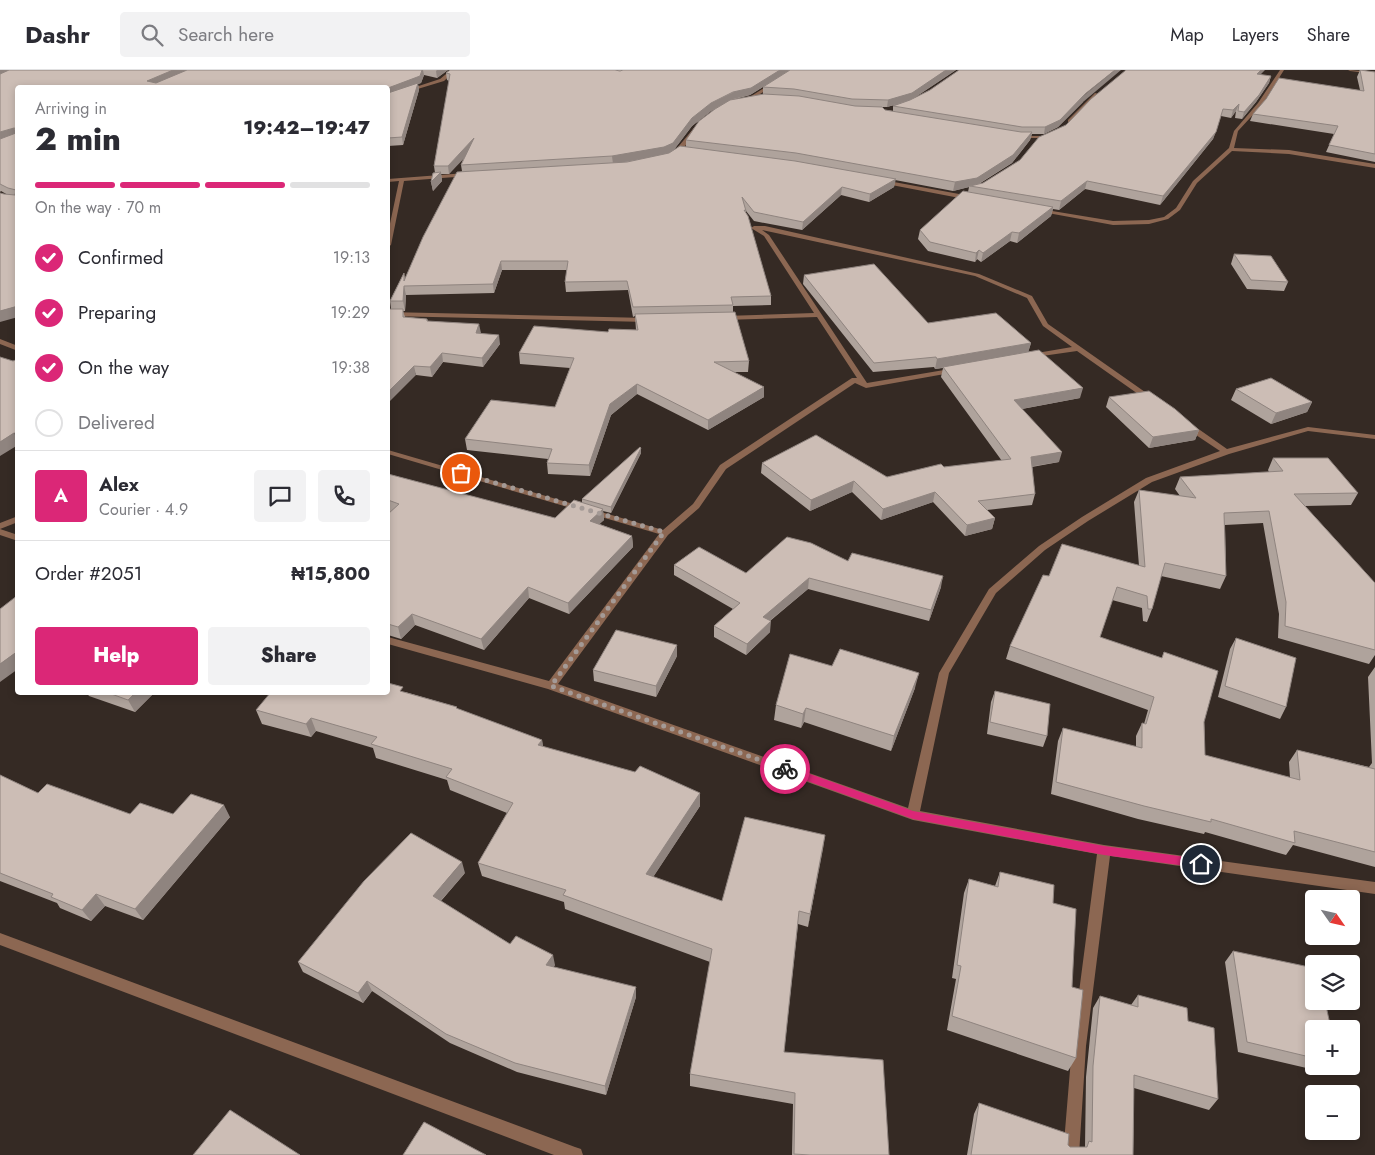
<!DOCTYPE html>
<html lang="en">
<head>
<meta charset="utf-8">
<style>
  body { margin:0; font-family:Jost,sans-serif; background:#f2f2f3; color:#2b2b33; height:100vh; display:flex; flex-direction:column; font-size:19px; white-space:nowrap }
  * { box-sizing:border-box; margin:0 }
  p { font-size:16px; color:#7c7c81 }
  .icon { flex:none; width:28px; height:28px; fill:none; stroke:currentColor; stroke-width:2; stroke-linecap:round; stroke-linejoin:round }
  .map { position:relative; flex:1; overflow:hidden }
  .drawer { position:absolute; left:15px; top:15px; width:375px; height:610px; display:flex; flex-direction:column; background:#fff; border-radius:5px; box-shadow:0 2px 8px #0003 }
  .drawer>* { flex:none }
  .needle { width:32px; rotate:124deg }
  .controls { position:absolute; left:1305px; top:820px; display:grid; gap:10px }
  .controls a { display:grid; place-items:center; width:55px; height:55px; border-radius:5px; background:#fff; box-shadow:0 2px 8px #0003; font-size:25px }
  .pin { position:absolute; display:grid; place-items:center; width:42px; height:42px; color:#fff; margin:-21px; border:2px solid #fff; border-radius:50%; box-shadow:0 1px 5px #0007 }
  .courier { position:absolute; display:grid; place-items:center; width:50px; height:50px; margin:-25px; border:4px solid #db2777; border-radius:50%; background:#fff; color:#222; box-shadow:0 1px 6px #0007 }
  .overview em { font-style:normal; font-weight:800 }
  .overview div { display:flex; flex-direction:column-reverse }
  .overview { display:flex; align-items:center; justify-content:space-between; height:85px; padding:0 20px }
  h1 { font-size:32px; font-weight:800; line-height:38px }
  .bar { display:grid; grid-template-columns:repeat(4,1fr); gap:8px 5px; align-content:center; height:60px; padding:0 20px }
  .bar i { height:6px; border-radius:4px; background:#e1e1e2 }
  .bar .on { background:#db2777 }
  .bar p { grid-column:span 4 }
  .line { display:flex; align-items:center; gap:12px; padding:0 20px; border-top:1px solid #e1e1e2 }
  .line div { flex:1 }
  .round { display:grid; place-items:center; flex:none; width:52px; height:52px; border-radius:5px; background:#f2f2f3 }
  ol { padding:0 20px; list-style:none }
  li { display:flex; align-items:center; gap:15px; height:55px }
  li p { margin-inline-start:auto }
  li .icon { padding:5px; border-radius:50%; background:#db2777; color:#fff; stroke-width:4 }
  li:last-child { color:#7c7c81 }
  li i { width:28px; height:28px; border:2px solid #e1e1e2; border-radius:50% }
  .action { display:flex; gap:10px; margin-top:auto; padding:10px 20px }
  .action a { flex:1; height:58px; border-radius:5px; background:#db2777; color:#fff; font-size:20px; font-weight:800; line-height:58px; text-align:center }
  .action a+a { background:#f2f2f3; color:#2b2b33 }
  header { display:flex; align-items:center; gap:30px; box-sizing:border-box; height:70px; padding:0 25px; background:#fff; border-bottom:1px solid #e1e1e2 }
  header strong { font-size:24px }
  nav { display:flex; gap:28px; margin-inline-start:auto; font-size:18px }
  .search { width:350px; height:45px; background:#f2f2f3; display:flex; align-items:center; gap:12px; box-sizing:border-box; padding:0 18px; border-radius:5px; color:#7c7c81; font-size:19px }
  .map>svg:first-child { display:block }
  .lines { fill:none; stroke-linecap:round; stroke-linejoin:round }
  .minor { fill:#8c6752; fill-rule:evenodd }
  .wall { fill:#afa39c; fill-rule:evenodd }
  .shaded-wall { fill:#8f847f }
  .building { fill:#ccbdb5; stroke:#8f847f }
  .route { fill:#db2777 }
  .done { stroke:#a49a96; stroke-width:5; stroke-dasharray:0 9 }
</style>
</head>
<body>
<header>
<strong>Dashr</strong>
<div class="search"><svg class="icon" aria-label="search" viewBox="0 0 24 24"><circle cx="10" cy="10" r="6"/><path d="M15 15l6 6"/></svg>Search here</div>
<nav><a>Map</a><a>Layers</a><a>Share</a></nav>
</header>
<div class="map">
<svg width="1375" height="1085" viewBox="0 0 1375 1085">
  <rect width="100%" height="100%" fill="#352a24"/>
  <g class="lines">
    <path class="minor" d="M451,0H456L444,11L388,28V26L440,9Z
      M793,0H798L752,29L748,28Z
      M1280,0H1284L1262,35L1238,61L1234,78L1289,80L1375,94V98L1289,84L1232,81L1197,113L1180,140L1168,149L1149,154L1113,155L1037,141L1040,139L1113,151L1149,150L1164,147L1176,138L1193,111L1229,78L1234,61L1258,33Z
      M1348,0L1375,2V4L1350,1Z
      M1095,23L1099,24L1072,52H1068V50Z
      M698,53L702,54L682,80L674,86H670V84L678,77Z
      M1018,66H1044L1046,67L1044,68H1016Z
      M466,103L469,105L468,106L404,111L391,175L388,177V163L399,111L388,112V109Z
      M883,110L970,126L973,128L970,130L881,113L880,112Z
      M765,156L979,204L1032,226L1048,254L1155,329L1151,331H1148L1077,281L1028,288V284H1031L1072,277L1043,256L1027,228L975,206L762,160L769,165L867,313L956,298L960,300L956,302L866,318L855,313L726,399L699,438L668,465L558,614L908,738L939,603L989,519L1039,476L1082,447L1146,408L1220,381L1184,357V353H1190L1227,379L1308,357L1375,365V369L1308,361L1229,384L1152,412L1088,451L1045,480L996,523L949,603L920,741L1104,775L1375,812V824L1110,786L1086,976L1079,1085H1063L1072,976L1097,784L913,750L548,619L388,574V567L549,611L659,464L388,384V380L663,460L693,434L720,395L852,308H857L817,247L724,250L721,248L724,246L814,243L764,166L751,158L754,156Z
      M388,242L647,248L650,250L647,252L388,246Z
      M0,269L18,276V281L0,274Z
      M18,446V452L0,459V453Z
      M0,459L18,465V471L0,465Z
      M0,863L575,1077L581,1079L583,1085H554L0,875Z"/>
  </g>
  <path class="wall" d="M0,0H448L437,8L424,5L421,13L418,14L419,20L403,75L388,76V18H18V247L4,124L8,125L1,121L0,122Z
    M450,0H956L911,30L1083,32L1058,57L1044,64H1032L1030,70L1012,93L979,114L983,113L1261,5L1271,6L1269,13L1256,32L1242,49L1235,48L1236,41L1231,48L1221,46L1213,69L1160,135L1085,119L1059,140L1053,139L1051,146L1017,173L1010,171L981,192L977,189L975,192L928,181L918,169L920,160L968,122L969,117L953,121L895,110L894,117L869,132L841,125L802,160L754,151L746,141V144L771,226V235L733,236V242L749,291L748,302H734L764,327L708,360L637,324L611,345L590,406L548,404L547,393L548,389L467,380L465,369L555,337L570,298L520,294L519,283L608,262L636,260L635,246L633,247L628,220L566,222L565,212L567,200H502L494,223L406,225L405,241H403L405,247L427,249L428,251L481,263L500,274L483,297L443,292L432,307L416,305L391,239L390,231L404,203L405,208L462,101L461,95L464,87L449,104H441L442,111L433,121L431,112L435,103L434,96L449,11L447,10L446,3ZM763,17V24L732,30L750,25ZM906,32L893,36V41L868,37H887ZM714,39L686,70V77L668,83L673,81L692,56L711,41Z
    M1360,0L1375,2V92L1326,82L1334,64L1250,51L1253,44L1266,29L1360,20L1357,7Z
    M1234,184L1288,212L1284,221L1247,219L1231,194Z
    M804,205L928,253L1031,273L1028,282L1080,328L1022,339L1059,392L1032,397L1035,424L1032,435L987,440L995,448L992,459L965,466L933,432L881,450L852,422L810,441L761,403L762,393L887,407L944,397L1002,391L941,307L943,298L935,299L934,297L873,302L803,214Z
    M1236,319L1312,332L1307,342L1271,354L1231,330Z
    M1109,327L1199,360L1195,370L1149,378L1106,337Z
    M641,378V383L611,443L603,441L604,450L599,454L632,466L633,477L569,544L529,528L484,580L415,555L401,569L388,565V566V444L390,441H388V404L555,448L582,433V429Z
    M1273,388L1358,423L1351,435L1305,436L1375,513V585L1369,594L1278,568L1279,544L1263,453L1225,455L1226,506L1220,519L1161,506L1152,539L1147,552L1143,551L1142,538L1112,530L1100,567L1162,588L1164,582L1204,652L1205,685L1290,708L1289,692L1297,680L1369,697L1372,693L1368,607L1375,597V797L1293,775L1286,785L1205,762L1204,764L1138,749L1051,724L1058,671L1063,658L1136,677V666L1142,653L1144,654L1148,640L1006,589L1010,576L1049,506L1139,496L1134,432L1139,420L1180,426L1175,419L1180,407L1269,402L1268,400Z
    M848,491L941,517L929,551L808,519L770,551V562L746,585L714,567V556L733,539L674,505V495L746,503Z
    M1236,568L1286,637L1280,649L1218,627L1230,579Z
    M677,586L656,627L594,611L593,600Z
    M832,596L915,618L891,681L804,652L801,658L774,650L776,635Z
    M995,621L1047,666L1043,677L987,664L991,632Z
    M86,622H155L135,642L89,626Z
    M405,622L457,637V639L542,670L543,677L700,723V736L653,807L722,831L825,765L808,857L798,854L784,982L889,1085H792L793,1034L690,1016V1004L710,892L565,839L564,832L482,806L478,793L507,743L450,720L447,710L376,688L373,678L316,661L311,667L262,654L256,640Z
    M0,705L38,723L130,744H173L230,747L143,850L105,836L91,851L60,838L57,833L0,811Z
    M1000,802L1053,833L1072,917L1076,988L1068,1001L947,960L956,909L952,908L964,823L969,809L995,816Z
    M465,803L441,831L510,874L555,895L553,897L636,927L606,1025L517,1002L450,973L372,921L363,933L303,902L298,892Z
    M1233,881L1314,959V996H1335L1328,1003L1238,982L1225,892Z
    M1138,925L1188,951L1218,1029L1209,1040L1134,1018L1133,1085H967L974,1044L979,1033L1068,1075L1070,1077H1085L1086,1007L1093,938L1100,926L1131,935Z"/>
  <path class="shaded-wall" d="M0,0H13L0,5Z
    M173,0H190L151,18L147,11Z
    M422,0H423L424,5L421,13L418,14L419,20L403,75L402,67L388,26V18Z
    M437,0H448L437,8L436,1Z
    M780,0H790L750,25L733,29L711,41L692,56L673,81L664,85L613,94L612,86L692,48L711,33Z
    M946,0H956L911,30L887,37L888,30Z
    M1115,0H1121L1083,32L1058,57L1044,64L1045,57Z
    M1261,0H1265L1254,11L1257,4Z
    M1271,6L1269,13L1256,32L1242,49L1244,42Z
    M1239,34L1236,41L1231,48L1233,40Z
    M14,58L17,65L0,71V62Z
    M1032,62L1030,70L1012,93L975,116H970L969,117L953,121L955,112Z
    M1216,62L1213,69L1160,135L1163,126Z
    M474,68L476,76L449,104L448,96Z
    M441,102L442,111L433,121L431,112Z
    M896,109L894,117L869,132L870,124Z
    M1087,111L1085,119L1059,140L1061,131Z
    M388,115L389,123L388,129Z
    M842,117L841,125L802,160L803,152Z
    M1053,137L1051,146L1017,173L1019,163Z
    M1012,162L1010,171L981,192L983,183Z
    M979,180L977,189L975,192L976,183Z
    M501,191L502,200L494,223L493,214Z
    M404,216L406,225L405,241L403,231Z
    M18,236V247L0,252V241Z
    M479,254L481,263H476Z
    M499,265L500,274L483,297L482,288Z
    M1031,273L1028,283L935,299L937,289Z
    M442,283L443,292L432,307L430,297Z
    M414,296L416,305L388,333V322Z
    M637,314V324L611,345L590,406L589,395L610,334Z
    M764,317V327L708,360V350Z
    M1083,318L1080,328L1011,341L1014,330Z
    M1312,332L1307,342L1271,354L1276,343Z
    M1199,360L1195,370L1149,378L1153,367Z
    M14,363L18,369V375L0,386V372Z
    M641,378V383L611,443V437Z
    M1062,382L1059,392L1028,397L1031,387Z
    M854,411L852,422L810,441L811,430Z
    M935,422L933,432L881,450L883,439Z
    M603,439L604,450L591,462L590,451Z
    M995,448L992,459L965,466L967,455Z
    M632,466L633,477L569,544L568,533Z
    M943,506L941,517L929,551L931,540Z
    M809,508L808,519L762,557L763,547Z
    M528,517L529,528L484,580L481,569Z
    M412,544L415,555L401,569L398,557Z
    M771,551L770,562L746,585L747,574Z
    M677,575V586L656,627V616Z
    M18,581V599L0,612V594Z
    M919,603L915,618L891,681L894,666Z
    M136,622H155L135,642L128,630Z
    M806,638L804,652L801,658L803,644Z
    M311,648L316,661L311,667L306,654Z
    M542,670L544,684L538,675Z
    M700,723V736L646,818V804Z
    M224,735L230,747L143,850L135,839Z
    M825,765L823,779L808,857L810,844Z
    M462,792L465,803L436,836L433,826Z
    M96,824L105,836L91,851L82,840Z
    M553,885L555,895L548,905L546,895Z
    M367,911L372,921L363,933L358,923Z
    M636,917V927L606,1025L605,1016Z"/>
  <path class="building" d="M9,0H173L147,11L156,13L187,0H422L420,6L388,18H18V236L0,241V123L4,124L15,125L16,120L8,118L0,114V69L16,63L17,59L14,58L0,62V4Z
    M450,0H615L620,1L623,0H780L751,18L733,22L711,33L692,48L673,73L664,77L612,86L461,95L474,68L448,96H434L450,4L446,3Z
    M790,0H946L912,23L888,30L852,29L794,19L763,17Z
    M959,0H1115L1085,24L1060,50L1045,57H1022L893,36L910,30L930,20Z
    M1126,0H1261L1257,4L1271,6L1259,25L1244,42L1238,41L1239,34L1233,40L1223,39L1216,62L1163,126L1087,111L1061,131L970,116L983,113L1020,90L1039,67L1066,55L1091,29Z
    M1360,0L1375,2V84L1329,75L1338,56L1253,44L1266,29L1279,8L1364,21Z
    M418,13L402,67L388,68V23Z
    M764,24L799,26L855,36L882,37L885,40L1021,62H1032L1013,85L977,108L955,112L796,83L686,70L699,51L715,39L730,30Z
    M680,76L795,91L896,109L870,124L842,117L803,152L754,142L742,127L746,141L744,140L748,146L771,226L731,227L733,235L633,237L627,211L565,212L568,191H501L493,214L404,216L403,231H390L404,203V211L423,167L457,102L627,92L669,83Z
    M441,102L431,112L433,103Z
    M963,121L1053,137L1019,163L1012,162L983,183L979,180L976,183L930,172L920,160Z
    M1234,184L1271,186L1288,212L1251,210Z
    M874,194L928,253L996,243L1031,273L937,289L936,287L874,293L804,205Z
    M388,239H403V247L427,249V251L479,254L476,263L499,265L482,288L442,283L430,297L414,296L388,322Z
    M735,242L749,291L714,292L764,317L708,350L637,314L610,334L589,395L547,393L552,379L465,369L491,330L555,337L574,288L519,283L534,256L608,262L609,259L638,260L635,244Z
    M1039,280L1083,318L1014,330L1062,382L1031,387L1035,424L978,431L995,448L967,455L935,422L883,439L854,411L811,430L762,393L816,365L887,407L941,394L944,397L1011,389L943,297Z
    M0,287L13,291L18,289V364L14,363L0,372Z
    M1271,308L1312,332L1276,343L1236,319Z
    M1149,321L1175,339L1199,360L1153,367L1109,327Z
    M640,377L641,378L611,437L582,429Z
    M1273,388H1328L1358,423L1294,424L1375,513V580L1285,556L1286,532L1269,441L1224,443L1226,506L1165,493L1152,539H1148L1147,526L1117,517L1100,567L1162,588L1164,582L1218,601L1204,652L1205,685L1300,710L1297,680L1375,699V782L1294,761L1295,773L1211,749V752L1144,736L1056,712L1063,658L1142,678V653L1146,654L1154,627L1010,576L1043,505L1049,506L1062,474L1145,497L1139,420L1196,428L1180,407L1283,401Z
    M388,404L555,448L574,430L603,439L590,451L632,466L568,533L528,517L481,569L412,544L398,557L388,554V444L399,434L388,430Z
    M787,467L811,473L848,491L852,483L943,506L931,540L809,508L763,547L771,551L747,574L714,556L740,533L674,495L699,477L746,503Z
    M18,525V581L0,594V539Z
    M616,560L677,575L656,616L593,600Z
    M1236,568L1296,588L1286,637L1225,616Z
    M840,579L919,603L894,666L806,638L803,644L776,635L790,584L832,596Z
    M388,613L403,617L400,621L457,637L456,638L542,670L538,675L635,702L640,696L700,723L646,804L722,831L745,747L825,765L810,844L799,841L784,982L883,990L889,1085H810L794,1084L795,1023L690,1004L712,879L563,825L566,820L478,793L513,733L446,707L452,699L371,674L377,667L311,648L306,654L256,640L271,622H388Z
    M995,621L1050,634L1047,666L990,652Z
    M106,622H136L128,630Z
    M0,705L38,723L47,714L130,744L140,733L173,744L191,724L224,735L135,839L96,824L82,840L51,827L53,824L0,803Z
    M411,763L462,792L433,826L510,874L516,866L553,885L546,895L636,917L605,1016L515,993L446,964L367,911L358,923L298,892L364,811Z
    M1000,802L1054,815L1053,833L1076,839L1072,917L1083,920L1076,988L952,946L961,896L957,895L969,809L998,817Z
    M1233,881L1314,898V931H1325L1331,959H1314V988L1247,972Z
    M1138,925L1187,938L1188,951L1214,958L1218,1029L1134,1005L1133,1085H971L979,1033L1069,1064L1068,1075L1070,1077H1087L1089,1071L1092,1072L1093,996L1100,926L1138,937Z
    M230,1040L300,1085H193Z
    M424,1052L486,1085H403Z"/>
  <path class="route" d="M785,695L913,741L1104,776L1201,789L1206,794L1201,798L1104,785L913,749L782,702V697Z"/>
  <g class="lines">
    <path class="done" d="M461,403L664,462L551,616L785,699"/>
  </g>
</svg>
<div class="controls">
<a><svg class="needle" viewBox="-14 -14 28 28"><path d="M0-13l5 13h-10z" fill="#e53935"/><path d="M0 13l5-13h-10z" fill="#7c7c81"/></svg></a>
<a><svg class="icon" aria-label="layers" viewBox="0 0 24 24"><path d="M12 4l9 5-9 5-9-5zM3 14l9 5 9-5"/></svg></a>
<a>+</a>
<a>−</a>
</div>
<div class="pin" style="left:461px;top:403px;background:#ea580c"><svg class="icon" aria-label="bag" viewBox="0 0 24 24"><path d="M5 8h14l-1 12H6zM9 8a3 3 0 0 1 6 0"/></svg></div>
<div class="pin" style="left:1201px;top:794px;background:#1f2937"><svg class="icon" aria-label="home" viewBox="0 0 24 24"><path d="M3 11l9-7 9 7M6 9v11h12V9"/></svg></div>
<div class="courier" style="left:785px;top:699px"><svg class="icon" aria-label="bike" viewBox="0 0 24 24"><circle cx="6" cy="16" r="4"/><circle cx="18" cy="16" r="4"/><path d="M6 16l4-8h5l3 8M10 8l3 8H6M13 5h3"/></svg></div>
<section class="drawer">
<div class="overview"><div><h1>2 min</h1><p>Arriving in</p></div><em>19:42–19:47</em></div>
<div class="bar"><i class="on"></i><i class="on"></i><i class="on"></i><i></i><p>On the way · 70 m</p></div>
<ol>
<li><svg class="icon" aria-label="check" viewBox="0 0 24 24"><path d="M5 12l5 5 9-10"/></svg>Confirmed<p>19:13</p></li>
<li><svg class="icon" aria-label="check" viewBox="0 0 24 24"><path d="M5 12l5 5 9-10"/></svg>Preparing<p>19:29</p></li>
<li><svg class="icon" aria-label="check" viewBox="0 0 24 24"><path d="M5 12l5 5 9-10"/></svg>On the way<p>19:38</p></li>
<li><i></i>Delivered</li>
</ol>
<div class="line" style="height:90px"><b class="round" style="background:#db2777;color:#fff">A</b><div><b>Alex</b><p>Courier · 4.9</p></div><a class="round"><svg class="icon" aria-label="chat" viewBox="0 0 24 24"><path d="M4 5h16v11H9l-5 4z"/></svg></a><a class="round"><svg class="icon" aria-label="phone" viewBox="0 0 24 24"><path d="M5 4h4l2 5-3 2q2 4 5 5l2-3 5 2v4C11 20 4 13 5 4z"/></svg></a></div>
<div class="line" style="height:65px"><div>Order #2051</div><b>₦15,800</b></div>
<div class="action"><a>Help</a><a>Share</a></div>
</section>
</div>
</body>
</html>
